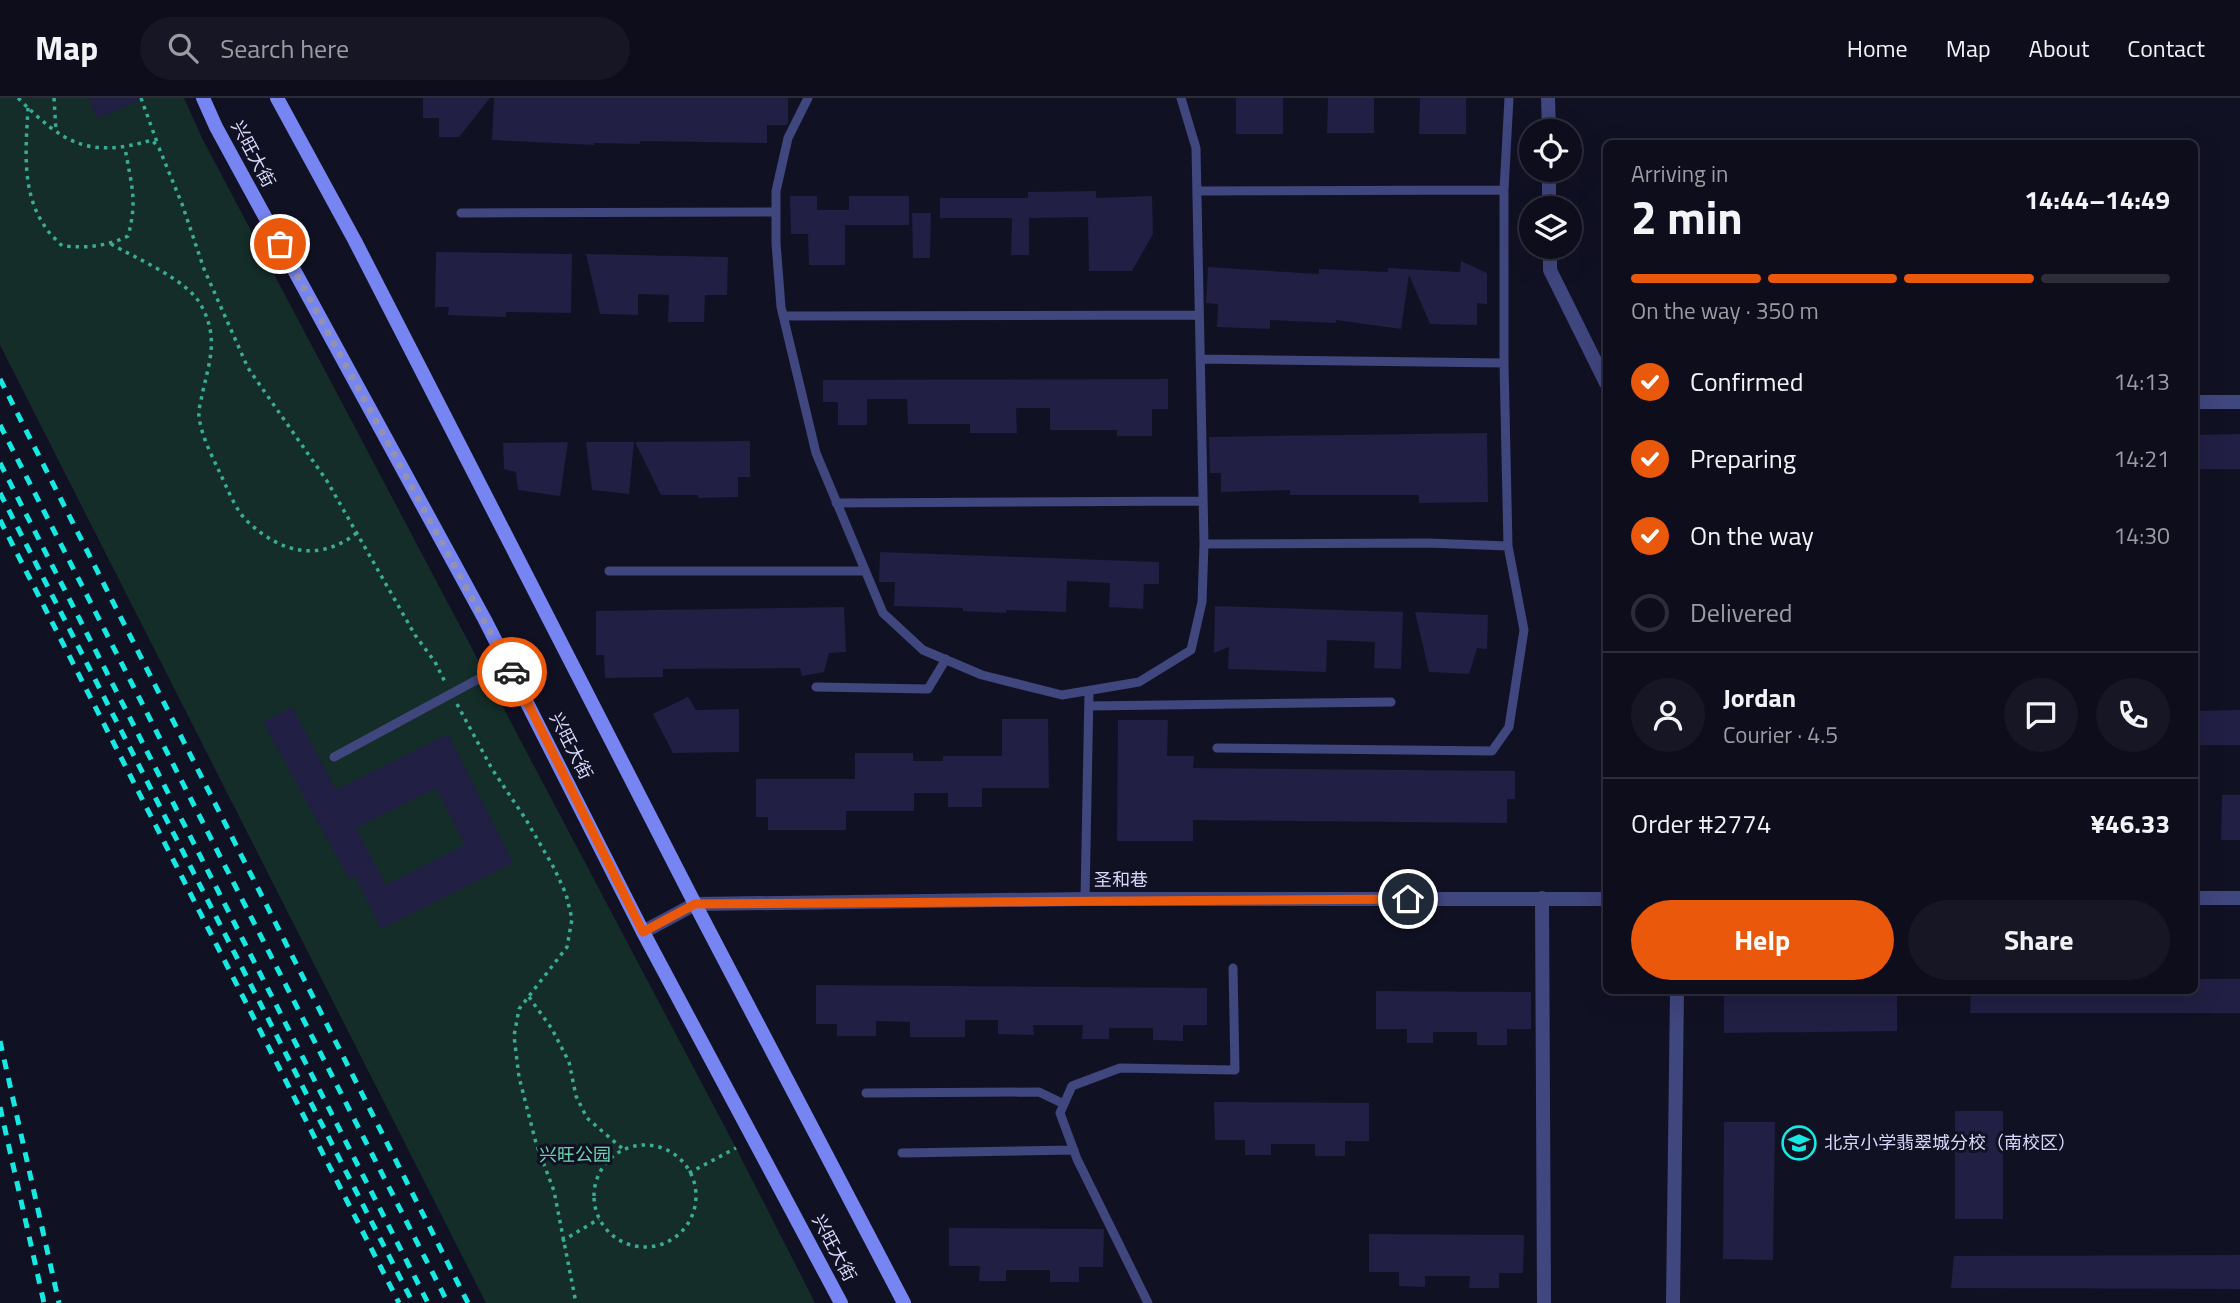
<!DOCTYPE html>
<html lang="en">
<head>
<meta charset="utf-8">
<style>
  body { margin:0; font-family:"Titillium Web","Noto Sans SC",sans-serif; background:#161624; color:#f1f3f6; height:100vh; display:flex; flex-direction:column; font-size:26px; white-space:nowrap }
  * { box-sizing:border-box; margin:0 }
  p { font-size:23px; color:#9a9ca3 }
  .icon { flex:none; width:38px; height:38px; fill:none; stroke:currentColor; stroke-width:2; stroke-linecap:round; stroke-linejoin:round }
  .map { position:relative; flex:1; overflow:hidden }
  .drawer { position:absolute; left:1603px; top:42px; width:595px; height:854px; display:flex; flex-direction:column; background:#0d0d1b; border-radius:10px; box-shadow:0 7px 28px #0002,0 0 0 2px #2d2d3a }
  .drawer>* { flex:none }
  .controls { position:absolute; left:1519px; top:21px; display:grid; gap:14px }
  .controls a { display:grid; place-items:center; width:63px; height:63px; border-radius:50%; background:#0d0d1b; box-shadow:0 7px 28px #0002,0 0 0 2px #2d2d3a; font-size:35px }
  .pin { position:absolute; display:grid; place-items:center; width:60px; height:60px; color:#fff; margin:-30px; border:4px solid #fff; border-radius:50%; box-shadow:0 2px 7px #0007 }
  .courier { position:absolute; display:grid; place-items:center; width:70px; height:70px; margin:-35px; border:5px solid #ea580c; border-radius:50%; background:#fff; color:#222; box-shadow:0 2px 9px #0007 }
  .overview em { font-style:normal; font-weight:700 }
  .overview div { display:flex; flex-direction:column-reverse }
  .overview { display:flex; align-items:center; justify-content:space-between; height:119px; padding:0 28px }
  h1 { font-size:46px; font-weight:700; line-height:52px }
  .bar { display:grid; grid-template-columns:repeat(4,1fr); gap:10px 7px; align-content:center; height:84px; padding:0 28px }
  .bar i { height:9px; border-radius:5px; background:#2d2d3a }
  .bar .selected { background:#ea580c }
  .bar p { grid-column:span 4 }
  .line { display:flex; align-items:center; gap:18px; padding:0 28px; border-top:2px solid #2d2d3a }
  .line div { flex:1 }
  .round { display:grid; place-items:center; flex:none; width:74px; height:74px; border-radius:37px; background:#161624 }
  ol { padding:0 28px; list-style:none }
  li { display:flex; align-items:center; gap:21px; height:77px }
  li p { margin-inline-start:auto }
  li .icon { padding:7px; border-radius:50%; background:#ea580c; color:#fff; stroke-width:4 }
  li:last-child { color:#9a9ca3 }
  li i { width:38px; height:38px; border:4px solid #2d2d3a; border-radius:50% }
  .primary-button { display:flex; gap:14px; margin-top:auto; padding:14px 28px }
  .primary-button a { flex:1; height:80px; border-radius:42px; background:#ea580c; color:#fff; font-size:28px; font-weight:700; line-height:80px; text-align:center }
  .primary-button a+a { background:#161624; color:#f1f3f6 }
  header { display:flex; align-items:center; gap:42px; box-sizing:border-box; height:98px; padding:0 35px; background:#0d0d1b; border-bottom:2px solid #2d2d3a }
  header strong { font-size:33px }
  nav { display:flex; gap:38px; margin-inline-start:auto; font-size:24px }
  .search { width:490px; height:63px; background:#161624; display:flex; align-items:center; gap:18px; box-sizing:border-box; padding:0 24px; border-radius:38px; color:#9a9ca3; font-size:26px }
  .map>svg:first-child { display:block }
  .green { fill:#142d29 }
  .building { fill:#211f43; fill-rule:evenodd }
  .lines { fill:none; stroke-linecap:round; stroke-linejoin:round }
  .path { stroke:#3aac95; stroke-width:3.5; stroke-dasharray:3.5 5; stroke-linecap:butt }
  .service { stroke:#40467e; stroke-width:9 }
  .minor { stroke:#40467e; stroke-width:14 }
  .secondary { stroke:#7785f2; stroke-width:14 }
  .rail { stroke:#16e9e1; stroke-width:5; stroke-dasharray:10 9; stroke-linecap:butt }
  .done { stroke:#9292b0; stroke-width:7; stroke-dasharray:0 12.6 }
  .route { stroke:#ea580c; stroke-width:9 }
  .labels { text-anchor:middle; stroke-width:6; stroke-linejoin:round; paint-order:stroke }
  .street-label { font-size:18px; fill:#d7d8fb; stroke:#111124 }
  .poi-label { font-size:18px; fill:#d7d8fb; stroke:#111124; text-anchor:start }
  .park-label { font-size:18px; fill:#6ad5ab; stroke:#111124 }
</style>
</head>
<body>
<header>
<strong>Map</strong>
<div class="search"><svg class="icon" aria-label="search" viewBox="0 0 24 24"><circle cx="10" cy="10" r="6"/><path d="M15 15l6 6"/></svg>Search here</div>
<nav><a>Home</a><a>Map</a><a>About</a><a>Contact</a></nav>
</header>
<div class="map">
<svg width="2240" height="1205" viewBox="0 0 2240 1205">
  <rect width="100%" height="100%" fill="#111124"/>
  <path class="green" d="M0,0H184L202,40L736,1050L815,1205H486L0,247Z"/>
  <path class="building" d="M88,0H143L98,21Z
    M423,0H490L459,39H439V20H423Z
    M494,0H788V24L787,27H767V45L640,43V46L594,45V47L492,42Z
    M1236,0H1283V36H1236Z
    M1328,0H1374V35H1327Z
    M1420,0H1466V36H1419Z
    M1096,93V100L1152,98L1153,136L1132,173H1089L1088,119L1029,120V157H1011L1012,120H940V100H1028V94Z
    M790,98H817V112H849V98H909V127H845V167H809L808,136H791Z
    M912,115H931L930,160H913Z
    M436,154L572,156L571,215L506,214V219L448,217L449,209H435Z
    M586,156L728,159L727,197H705L704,224H668L669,197L638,196V217L600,216Z
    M1461,163L1487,175V206L1477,205V227L1430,226L1409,177L1401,231L1336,222V225L1270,222V231L1217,229L1218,206L1206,205L1208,169L1319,176V171L1388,174V170L1460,174Z
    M1168,281V311H1152V338H1117V332H1050V310H1016L1017,335H970V326H908L907,301H867V327H838V304H823V282Z
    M1487,335L1488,404L1419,405V397H1290V392L1221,394V375H1210L1209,339Z
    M2240,336V371H2194V337Z
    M750,343V379H738V399L698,400V397H661L635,344Z
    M568,344L560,398L518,392L516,374L504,371L503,345Z
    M586,344H634L629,396L592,392Z
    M880,454L1159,464V486H1144L1143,511L1109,509L1110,485L1067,483L1066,514L1006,512V515L963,513V510L894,508L895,484H879Z
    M1215,508L1403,514L1401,571L1374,570L1375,544L1327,542L1326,574L1228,571L1229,549L1214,555Z
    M844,509L846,554L829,555L824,574L802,578L800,570L663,571V579L605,580L604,557H596V513Z
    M1415,514L1488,517L1487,551L1477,550L1469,576L1429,574Z
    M688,599L696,612L739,611V654L673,655L653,616Z
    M292,609L336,692L448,636L513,765L381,831L355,778L349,781L263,624ZM436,690L465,747L386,787L356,730Z
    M2240,612V647H2194V613Z
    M1002,621H1048L1049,690H982V709H948V695H914V713H846V732H768V719H756V681H855V655H913V663H943V658H1002Z
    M1118,622H1168L1167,658H1194L1193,670L1515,673V701H1507V725L1193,722V743H1117Z
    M2222,697H2240V742H2221Z
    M2194,881H2240V915H1970L1971,892H2194Z
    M816,887L1207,890V927H1183V943L1153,942V930H1109V941H1082L1083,927H1033L1034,937L998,936V922H965V939H910V924L876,923V938H837V926H816Z
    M1724,892H1897V933L1724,935Z
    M1376,893L1531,894V931H1507V947H1477V934H1433V945H1407V931H1376Z
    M1214,1004L1369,1005V1043H1345V1058H1315V1046H1271V1057H1245V1042H1215Z
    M1955,1013H2003V1121H1955Z
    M1724,1024H1775L1773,1162L1723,1161Z
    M949,1130L1104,1131L1103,1169H1079V1184H1050V1172H1006V1183H979L980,1168H949Z
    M1369,1136L1524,1137L1523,1175H1499V1190H1469L1470,1178H1425V1189L1399,1188V1174H1369Z
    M2240,1157V1191L1951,1190L1954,1158Z"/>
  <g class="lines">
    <path class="path" d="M18,0C63,45 88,61 152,42L159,50L182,106L204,171L248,270L327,383L415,537L435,564L445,584
      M54,0L56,33
      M141,0L158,47
      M28,10C26,49 21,93 44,127C48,135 56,141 62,148C87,150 105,149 128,138C138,102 131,86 125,50
      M111,146C137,161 189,182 202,209C219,241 209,265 202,297C201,304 198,312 199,318C201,337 211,356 219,373C227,389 235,412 248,424C282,456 321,464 358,434
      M457,606L492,671L525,720L554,770L566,796L572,821L567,849L519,911L514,938L519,979L536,1045L554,1093L576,1205
      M529,899L552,931L569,964L576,998L587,1020L624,1052
      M594 1098a51 51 0 1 1 102 0a51 51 0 1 1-102 0Z
      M689,1075L736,1050
      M562,1143L599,1121"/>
    <path class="service" d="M808,0L788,40L776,93V145L781,209L816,355L883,515L923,552L982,577L1062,597L1139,584L1191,552L1202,504L1204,446L1196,50L1181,0
      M1197,93L1504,92
      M461,115L776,114
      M783,218L1199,217
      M1200,261L1504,265
      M836,405L1203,403
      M1204,446L1428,445L1508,448
      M609,473H865
      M816,589L928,591L946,561
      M1089,608L1391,604
      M1217,650L1492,653L1509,629L1524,532L1508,448L1504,265V92L1509,0
      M334,659L508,565
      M1085,801L1089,594
      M866,995L1039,994L1064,1006
      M902,1055L1074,1052
      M1148,1205L1077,1061L1060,1015L1072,988L1120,970L1235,972L1233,870"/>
    <path class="minor" d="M1548,0L1549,33
      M1549,72V110
      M1550,149V172L1606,285
      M2194,304H2240
      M1542,800L1544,1205
      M2194,800H2240
      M643,834L695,806L1085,801H1606
      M1673,1205L1677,892"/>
    <path class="secondary" d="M203,0L216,29L485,522L643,834L841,1205
      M277,0L355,143L695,806L904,1205"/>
    <path class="rail" d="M0,281L468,1205
      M0,327L448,1205
      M0,365L428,1205
      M0,395L413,1205
      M0,422L399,1205
      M0,943L59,1205
      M0,1009L44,1205"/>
  </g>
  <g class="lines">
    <path class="done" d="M280,146L512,574"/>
    <path class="route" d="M512,574L643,834L695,806L1408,801"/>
  </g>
  <defs>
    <symbol id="school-ring" viewBox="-11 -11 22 22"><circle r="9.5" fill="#111124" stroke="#16e9e1" stroke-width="1.5"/><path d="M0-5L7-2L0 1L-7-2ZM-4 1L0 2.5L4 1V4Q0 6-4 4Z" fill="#16e9e1"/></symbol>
  </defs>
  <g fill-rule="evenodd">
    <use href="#school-ring" x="1780" y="1026" width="38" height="38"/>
  </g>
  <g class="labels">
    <g class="street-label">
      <text transform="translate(253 56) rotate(62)" y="6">兴旺大街</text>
      <text transform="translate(571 648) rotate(63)" y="6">兴旺大街</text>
      <text x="1121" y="788">圣和巷</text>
      <text transform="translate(834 1150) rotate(62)" y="6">兴旺大街</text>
    </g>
    <g class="poi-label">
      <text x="1824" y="1051">北京小学翡翠城分校（南校区）</text>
    </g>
    <g class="park-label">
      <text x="575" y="1063">兴旺公园</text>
    </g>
  </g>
</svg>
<div class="controls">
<a><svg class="icon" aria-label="locate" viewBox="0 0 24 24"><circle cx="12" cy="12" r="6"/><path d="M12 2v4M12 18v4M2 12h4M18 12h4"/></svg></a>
<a><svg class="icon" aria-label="layers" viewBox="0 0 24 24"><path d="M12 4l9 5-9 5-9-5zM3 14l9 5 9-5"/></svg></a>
</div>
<div class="pin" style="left:280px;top:146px;background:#ea580c"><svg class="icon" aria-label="bag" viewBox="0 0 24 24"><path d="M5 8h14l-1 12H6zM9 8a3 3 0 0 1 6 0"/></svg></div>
<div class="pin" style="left:1408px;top:801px;background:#1f2937"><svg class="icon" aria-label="home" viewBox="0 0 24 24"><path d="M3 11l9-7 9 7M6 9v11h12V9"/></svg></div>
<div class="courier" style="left:512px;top:574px"><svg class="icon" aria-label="car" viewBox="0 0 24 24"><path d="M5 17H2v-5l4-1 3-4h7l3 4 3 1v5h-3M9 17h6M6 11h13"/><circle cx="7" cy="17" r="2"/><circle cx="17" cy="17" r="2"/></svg></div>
<section class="drawer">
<div class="overview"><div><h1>2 min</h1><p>Arriving in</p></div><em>14:44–14:49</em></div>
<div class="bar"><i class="selected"></i><i class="selected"></i><i class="selected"></i><i></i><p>On the way · 350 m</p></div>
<ol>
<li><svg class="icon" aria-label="check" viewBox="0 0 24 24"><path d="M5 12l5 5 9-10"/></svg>Confirmed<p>14:13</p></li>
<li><svg class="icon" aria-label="check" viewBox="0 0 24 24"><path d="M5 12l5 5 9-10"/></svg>Preparing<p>14:21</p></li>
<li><svg class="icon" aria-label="check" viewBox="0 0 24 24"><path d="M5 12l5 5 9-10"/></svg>On the way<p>14:30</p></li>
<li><i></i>Delivered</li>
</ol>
<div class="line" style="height:126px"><a class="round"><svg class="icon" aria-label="person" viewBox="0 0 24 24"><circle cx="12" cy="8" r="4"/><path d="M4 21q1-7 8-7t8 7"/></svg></a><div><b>Jordan</b><p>Courier · 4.5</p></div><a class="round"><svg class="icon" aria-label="chat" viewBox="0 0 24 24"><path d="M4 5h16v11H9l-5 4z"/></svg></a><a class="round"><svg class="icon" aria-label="phone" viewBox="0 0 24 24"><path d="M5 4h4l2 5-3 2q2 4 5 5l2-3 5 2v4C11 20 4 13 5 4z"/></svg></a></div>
<div class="line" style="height:91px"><div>Order #2774</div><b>¥46.33</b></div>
<div class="primary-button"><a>Help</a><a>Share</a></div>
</section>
</div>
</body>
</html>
